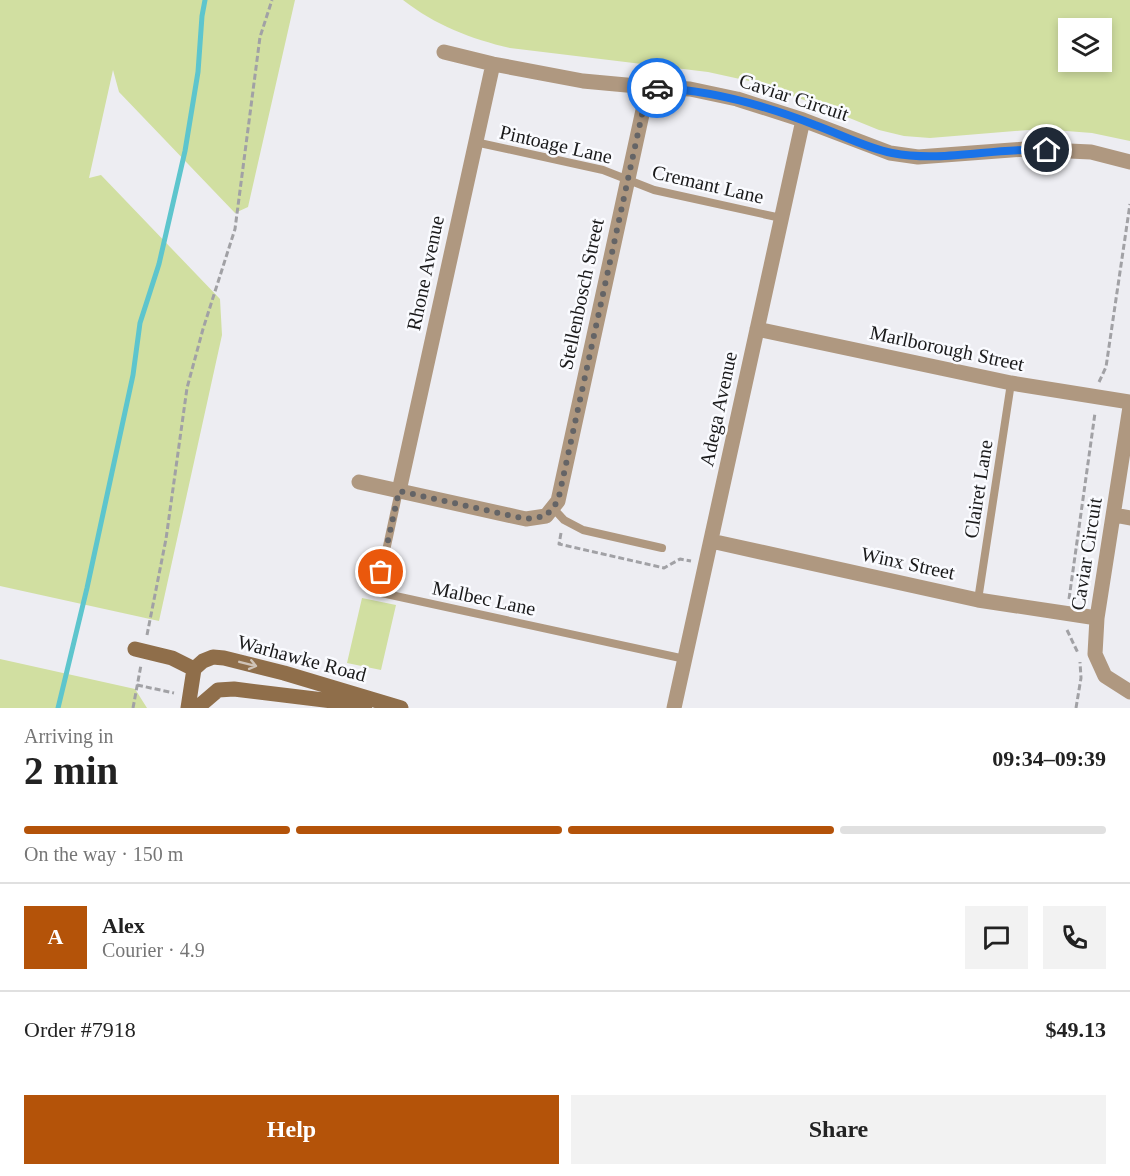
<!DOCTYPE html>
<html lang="en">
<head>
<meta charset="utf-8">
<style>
  body { margin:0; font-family:Georgia,serif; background:#f2f2f2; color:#222; height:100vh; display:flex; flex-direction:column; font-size:22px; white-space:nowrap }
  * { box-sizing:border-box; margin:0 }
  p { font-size:20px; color:#767676 }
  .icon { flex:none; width:33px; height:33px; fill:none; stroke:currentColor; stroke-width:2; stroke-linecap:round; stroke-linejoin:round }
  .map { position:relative; height:708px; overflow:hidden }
  .details { display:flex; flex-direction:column; background:#fff; flex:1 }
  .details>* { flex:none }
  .buttons { position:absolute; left:1058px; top:18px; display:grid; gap:12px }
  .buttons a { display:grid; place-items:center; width:54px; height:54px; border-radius:0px; background:#fff; box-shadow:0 3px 9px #0003; font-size:30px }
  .pin { position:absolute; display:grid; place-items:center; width:51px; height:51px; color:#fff; margin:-26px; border:3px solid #fff; border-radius:50%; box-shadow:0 2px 6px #0007 }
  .courier { position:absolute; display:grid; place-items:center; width:60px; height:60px; margin:-30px; border:4px solid #1a73e8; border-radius:50%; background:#fff; color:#222; box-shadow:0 2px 8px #0007 }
  .overview em { font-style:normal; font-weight:700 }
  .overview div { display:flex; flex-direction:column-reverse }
  .overview { display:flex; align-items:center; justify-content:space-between; height:102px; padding:0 24px }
  h1 { font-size:39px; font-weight:700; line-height:45px }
  .bar { display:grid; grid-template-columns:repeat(4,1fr); gap:9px 6px; align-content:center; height:72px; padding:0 24px }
  .bar i { height:8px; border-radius:4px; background:#e0e0e0 }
  .bar .active { background:#b45309 }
  .bar p { grid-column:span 4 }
  .line { display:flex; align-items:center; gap:15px; padding:0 24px; border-top:2px solid #e0e0e0 }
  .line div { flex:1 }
  .round { display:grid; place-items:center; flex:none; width:63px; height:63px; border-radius:0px; background:#f2f2f2 }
  .cta { display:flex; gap:12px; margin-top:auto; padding:12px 24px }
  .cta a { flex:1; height:69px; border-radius:0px; background:#b45309; color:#fff; font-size:24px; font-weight:700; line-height:69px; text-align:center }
  .cta a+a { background:#f2f2f2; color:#222 }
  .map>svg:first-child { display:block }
  .green { fill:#d1dfa1; fill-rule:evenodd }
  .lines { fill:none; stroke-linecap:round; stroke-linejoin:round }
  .stream { stroke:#5dc5cd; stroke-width:5 }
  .path { stroke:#a1a1a5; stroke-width:3; stroke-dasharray:6 3; stroke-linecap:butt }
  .lane { stroke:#af9880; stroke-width:8 }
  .street { stroke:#af9880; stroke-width:15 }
  .secondary { stroke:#8f6e4a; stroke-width:15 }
  .oneway { stroke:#cfc3b7 }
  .done { stroke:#646466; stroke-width:6; stroke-dasharray:0 10.8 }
  .route { stroke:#1a73e8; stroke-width:8 }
  .labels { text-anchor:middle; stroke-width:5; stroke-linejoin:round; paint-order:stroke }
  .street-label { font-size:20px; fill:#1a1a1b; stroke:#fafbff }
</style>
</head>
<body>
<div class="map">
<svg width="1130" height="708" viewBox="0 0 1130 708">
  <rect width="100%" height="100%" fill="#ededf2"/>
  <path class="green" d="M0,0H295L248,207L235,213L119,92L113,70L89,178L101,175L220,299L222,335L159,621L0,586Z
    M403,0H1130V141L1092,133L1041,129L930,138L904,136L879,130L810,102L749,81L708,72L510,48C471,39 435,25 403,0ZM1068,28H1101V62H1068Z
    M362,598L396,605L381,670L347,663Z
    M0,659L135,689L147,708H0Z"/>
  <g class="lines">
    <path class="stream" d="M58,708L87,588L133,375L140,323L159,264L185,151L198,72L202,16L205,0"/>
    <path class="path" d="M1099,382L1106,367L1130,204
      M561,533L559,544L664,568L680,559L691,561
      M1069,599L1095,413
      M1067,630L1078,653
      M147,635L166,539L187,388L203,329L235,229L260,37L272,0
      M137,685L174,693
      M133,708L141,665
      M1076,708L1081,678L1080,662"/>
    <path class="lane" d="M475,142L603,170L654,190L781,218
      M399,491L377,592L685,659
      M553,508L564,520L583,530L662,548
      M978,600L1011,383"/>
    <path class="street" d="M444,52L493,64L583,81L648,87L690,89L737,99L803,120L890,153L918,157L1025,149L1091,152L1130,162
      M757,329L1011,383L1130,402
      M1130,407L1097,618L1095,654L1105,676L1130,692
      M359,482L526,519L546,516L558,501L648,87
      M399,491L493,64
      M1114,515L1130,518
      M711,541L978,600L1097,618
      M674,708L803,120"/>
    <path class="secondary" d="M135,649L172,658L194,669
      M194,669L203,661L213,657L224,658L284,673L401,708
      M188,708L194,669
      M197,708L218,690L234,689L365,705"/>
  </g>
  <defs><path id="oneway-shaft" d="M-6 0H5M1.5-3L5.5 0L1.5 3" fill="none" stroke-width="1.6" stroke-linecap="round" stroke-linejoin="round" transform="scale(1.5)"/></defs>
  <use class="oneway" href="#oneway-shaft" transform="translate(248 664) rotate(14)"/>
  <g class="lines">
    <path class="done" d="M381,572L399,491L526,519L546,516L558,501L648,87L657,88"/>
    <path class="route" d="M657,88C712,90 764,105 815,125C840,134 866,148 892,153C943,163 995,147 1047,150"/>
  </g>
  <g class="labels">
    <g class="street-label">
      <text transform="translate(794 97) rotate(18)" y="7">Caviar Circuit</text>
      <text transform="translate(556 144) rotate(13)" y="7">Pintoage Lane</text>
      <text transform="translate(708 184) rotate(13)" y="7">Cremant Lane</text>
      <text transform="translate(425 273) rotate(-78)" y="7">Rhone Avenue</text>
      <text transform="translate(581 294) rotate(-78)" y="7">Stellenbosch Street</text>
      <text transform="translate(947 348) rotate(12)" y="7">Marlborough Street</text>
      <text transform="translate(718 409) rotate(-78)" y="7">Adega Avenue</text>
      <text transform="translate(978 489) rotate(-81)" y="7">Clairet Lane</text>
      <text transform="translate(1086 554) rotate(-81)" y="7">Caviar Circuit</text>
      <text transform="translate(908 563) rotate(12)" y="7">Winx Street</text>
      <text transform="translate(484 598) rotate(12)" y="7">Malbec Lane</text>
      <text transform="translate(302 658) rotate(15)" y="7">Warhawke Road</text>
    </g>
  </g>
</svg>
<div class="buttons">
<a><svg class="icon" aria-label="layers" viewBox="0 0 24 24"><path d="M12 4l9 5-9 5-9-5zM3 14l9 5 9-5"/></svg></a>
</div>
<div class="pin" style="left:381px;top:572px;background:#ea580c"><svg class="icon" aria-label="bag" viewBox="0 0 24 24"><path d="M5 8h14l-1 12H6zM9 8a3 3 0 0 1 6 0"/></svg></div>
<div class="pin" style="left:1047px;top:150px;background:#1f2937"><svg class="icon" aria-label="home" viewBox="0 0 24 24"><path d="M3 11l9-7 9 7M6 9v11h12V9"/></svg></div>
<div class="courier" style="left:657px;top:88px"><svg class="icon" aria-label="car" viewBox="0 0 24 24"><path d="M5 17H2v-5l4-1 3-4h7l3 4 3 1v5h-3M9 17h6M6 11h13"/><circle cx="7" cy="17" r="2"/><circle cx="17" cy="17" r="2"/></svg></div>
</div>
<section class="details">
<div class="overview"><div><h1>2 min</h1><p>Arriving in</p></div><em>09:34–09:39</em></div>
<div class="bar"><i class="active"></i><i class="active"></i><i class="active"></i><i></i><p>On the way · 150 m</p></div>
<div class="line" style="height:108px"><b class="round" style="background:#b45309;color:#fff">A</b><div><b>Alex</b><p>Courier · 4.9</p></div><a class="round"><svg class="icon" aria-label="chat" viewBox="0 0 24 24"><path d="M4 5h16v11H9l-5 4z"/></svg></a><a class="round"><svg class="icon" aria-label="phone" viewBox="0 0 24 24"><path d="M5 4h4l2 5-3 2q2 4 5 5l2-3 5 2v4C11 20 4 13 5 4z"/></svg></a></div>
<div class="line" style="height:78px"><div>Order #7918</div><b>$49.13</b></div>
<div class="cta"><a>Help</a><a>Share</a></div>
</section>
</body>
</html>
